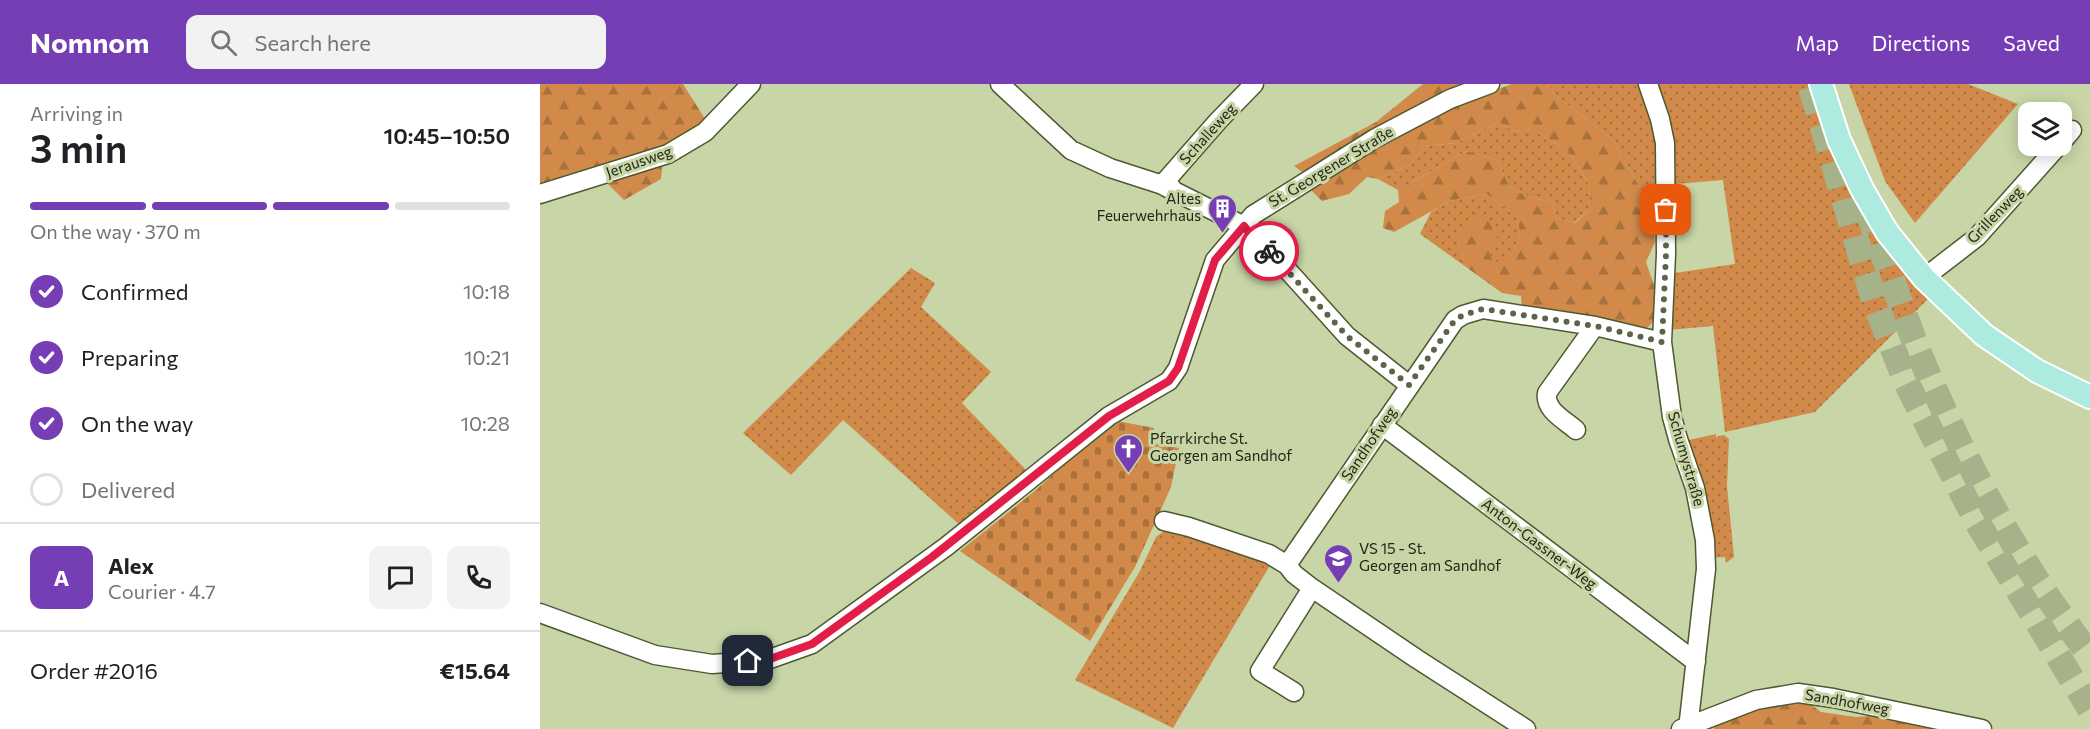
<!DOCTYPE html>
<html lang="en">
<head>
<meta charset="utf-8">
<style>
  body { margin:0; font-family:Commissioner,sans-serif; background:#f2f2f2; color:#202124; height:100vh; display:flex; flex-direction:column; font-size:22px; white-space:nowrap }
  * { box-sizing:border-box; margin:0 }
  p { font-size:20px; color:#757577 }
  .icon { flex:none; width:33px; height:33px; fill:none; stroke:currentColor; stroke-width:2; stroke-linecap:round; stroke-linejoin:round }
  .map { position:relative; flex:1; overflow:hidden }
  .details { display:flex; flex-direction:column; background:#fff; width:540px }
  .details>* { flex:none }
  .controls { position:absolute; left:1478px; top:18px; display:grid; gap:12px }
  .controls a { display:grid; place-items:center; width:54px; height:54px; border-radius:12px; background:#fff; box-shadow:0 3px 15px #0003; font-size:30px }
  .pin { position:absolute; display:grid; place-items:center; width:51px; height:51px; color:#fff; margin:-26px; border-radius:12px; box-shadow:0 3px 9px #0006 }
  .courier { position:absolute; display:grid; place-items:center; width:60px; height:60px; margin:-30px; border:4px solid #e11d48; border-radius:50%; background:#fff; color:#222; box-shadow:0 2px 8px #0007 }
  .head em { font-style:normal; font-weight:600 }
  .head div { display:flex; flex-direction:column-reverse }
  .head { display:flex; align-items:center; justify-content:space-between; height:102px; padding:0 30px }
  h1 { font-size:39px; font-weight:600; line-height:45px }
  .bar { display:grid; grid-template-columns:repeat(4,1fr); gap:9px 6px; align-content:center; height:72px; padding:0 30px }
  .bar i { height:8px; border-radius:4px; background:#e0e0e0 }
  .bar .selected { background:#753eb4 }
  .bar p { grid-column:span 4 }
  .line { display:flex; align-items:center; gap:15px; padding:0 30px; border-top:2px solid #e0e0e0 }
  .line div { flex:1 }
  .round { display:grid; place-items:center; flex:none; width:63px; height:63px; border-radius:12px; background:#f2f2f2 }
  ol { padding:0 30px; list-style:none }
  li { display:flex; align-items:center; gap:18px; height:66px }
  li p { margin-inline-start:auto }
  li .icon { padding:6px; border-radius:50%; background:#753eb4; color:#fff; stroke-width:4 }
  li:last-child { color:#757577 }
  li i { width:33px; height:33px; border:3px solid #e0e0e0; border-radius:50% }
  header { display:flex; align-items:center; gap:36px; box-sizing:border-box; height:84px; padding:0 30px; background:#753eb4; color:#fff }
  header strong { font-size:28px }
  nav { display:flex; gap:33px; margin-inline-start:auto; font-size:21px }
  .search { width:420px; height:54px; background:#f2f2f2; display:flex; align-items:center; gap:15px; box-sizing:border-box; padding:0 21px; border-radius:12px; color:#757577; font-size:22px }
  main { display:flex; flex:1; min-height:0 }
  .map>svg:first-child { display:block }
  .grass { fill:url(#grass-dots) }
  .forest { fill:url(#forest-firs) }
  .cemetery { fill:url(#cemetery-stones) }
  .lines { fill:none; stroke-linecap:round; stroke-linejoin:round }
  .highway-tunnel { stroke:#a6b28a; stroke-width:26; stroke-dasharray:26 13; stroke-linecap:butt }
  .minor-casing { stroke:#4e5930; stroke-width:21 }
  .major-casing { stroke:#fff; stroke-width:26 }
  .minor { stroke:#fff; stroke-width:18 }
  .major { stroke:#adebe0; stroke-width:22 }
  .done { stroke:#5c6449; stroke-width:6; stroke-dasharray:0 10.8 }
  .route { stroke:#e11d48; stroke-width:8 }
  .labels { text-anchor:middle; stroke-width:6; stroke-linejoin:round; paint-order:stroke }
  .street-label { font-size:15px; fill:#222716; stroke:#c7d5a7 }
  .poi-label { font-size:15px; fill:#222716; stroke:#c7d5a7; text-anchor:start }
</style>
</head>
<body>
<header>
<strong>Nomnom</strong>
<div class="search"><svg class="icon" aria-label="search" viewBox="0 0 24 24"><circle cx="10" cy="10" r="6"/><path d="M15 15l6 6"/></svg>Search here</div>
<nav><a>Map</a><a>Directions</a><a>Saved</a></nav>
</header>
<main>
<section class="details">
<div class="head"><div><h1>3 min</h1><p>Arriving in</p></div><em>10:45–10:50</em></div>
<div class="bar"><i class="selected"></i><i class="selected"></i><i class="selected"></i><i></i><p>On the way · 370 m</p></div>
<ol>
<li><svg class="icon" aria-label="check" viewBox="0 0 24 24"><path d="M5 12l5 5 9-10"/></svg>Confirmed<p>10:18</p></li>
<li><svg class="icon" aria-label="check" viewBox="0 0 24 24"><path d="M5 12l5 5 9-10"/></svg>Preparing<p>10:21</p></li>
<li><svg class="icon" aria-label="check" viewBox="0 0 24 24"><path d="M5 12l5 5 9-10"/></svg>On the way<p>10:28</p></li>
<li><i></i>Delivered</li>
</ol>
<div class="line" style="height:108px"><b class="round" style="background:#753eb4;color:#fff">A</b><div><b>Alex</b><p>Courier · 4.7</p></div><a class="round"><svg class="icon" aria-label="chat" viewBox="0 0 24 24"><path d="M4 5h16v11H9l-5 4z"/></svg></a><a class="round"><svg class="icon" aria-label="phone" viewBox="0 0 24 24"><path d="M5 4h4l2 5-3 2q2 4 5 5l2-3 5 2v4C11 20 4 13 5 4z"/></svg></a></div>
<div class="line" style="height:78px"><div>Order #2016</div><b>€15.64</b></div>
</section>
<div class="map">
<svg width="1550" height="645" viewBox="0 0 1550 645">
  <defs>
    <pattern id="grass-dots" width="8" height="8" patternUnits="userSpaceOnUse" patternTransform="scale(1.5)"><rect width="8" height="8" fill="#d18a49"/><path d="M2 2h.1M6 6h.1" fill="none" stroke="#a9713c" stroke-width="1.8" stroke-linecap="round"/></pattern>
    <pattern id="forest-firs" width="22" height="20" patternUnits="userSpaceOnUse" patternTransform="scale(1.5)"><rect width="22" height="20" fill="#d18a49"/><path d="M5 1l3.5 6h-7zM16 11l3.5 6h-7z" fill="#a9713c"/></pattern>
    <pattern id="cemetery-stones" width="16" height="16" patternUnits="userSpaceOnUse" patternTransform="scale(1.5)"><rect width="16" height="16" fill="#d18a49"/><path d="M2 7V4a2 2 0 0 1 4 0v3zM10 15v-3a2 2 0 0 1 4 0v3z" fill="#a9713c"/></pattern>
  </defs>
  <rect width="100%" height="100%" fill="#c7d5a7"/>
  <path class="grass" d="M1010,0H1102L1114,36L1120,76L1119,116L1110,121L1072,55L1013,9Z
    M1114,0H1269C1283,49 1302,101 1331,143C1349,167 1369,191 1388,215L1275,328L1185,348L1173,242L1128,246L1135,189L1195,180L1183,96L1135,100C1138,58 1128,38 1114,0Z
    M1309,0H1428L1478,20L1375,139L1345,97Z
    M959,38L973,47L992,45L1028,67L1050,102L1049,126L1034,139L1016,134L1013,118L992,114L970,104L957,76L927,67L858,106L838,95L871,80L884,62L916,59Z
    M947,110L978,134L980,154L969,177L955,178L949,170L918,157L926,183L880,150L891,128L910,117Z
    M371,184L395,199L381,223L451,288L422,319L490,390L421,442L303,336L251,391L203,349Z
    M1176,350V354L1178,352L1184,351L1189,355L1187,402L1194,473L1186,479L1185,473L1170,474L1144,357Z
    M627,445L732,478L633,644L535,596L600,487L616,453Z"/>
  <path class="forest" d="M0,0H143L167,38L124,64L121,95L84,116L63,95L0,119Z
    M883,0H923L904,7L765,90L754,82L836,38Z
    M972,0H1010L1013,9L1072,55L1110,121L1115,158L1106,178C1113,201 1128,225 1107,244L982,225L981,212L962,209L926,183L918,157L933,129L944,132L958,151L949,170L955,178L969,176L980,154L978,134L947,110L910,117L854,148L843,144L845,127L859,118L858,106L927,67L957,76L970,104L992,114L1013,118L1016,134L1035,139L1049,126L1050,102L1028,67L992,45L973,47L959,38L916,59L884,62L871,80L838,95L827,93L809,110L782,117L769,104L837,61L916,20Z
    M1269,619L1281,628L1316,633L1330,632L1397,645H1174L1176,638L1223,621Z"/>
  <path class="cemetery" d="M572,336L614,344L612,359L639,364L631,403L595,483L550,557L420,467L496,406Z"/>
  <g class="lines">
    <path class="highway-tunnel" d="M1271,3L1334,216L1366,298L1436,436L1550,625
      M1326,122C1344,171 1360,221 1379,269C1423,376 1479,480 1550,571"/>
    <defs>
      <path id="minor" d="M460,0L531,66L570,84L632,104
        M1108,0L1120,35L1125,59L1126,170L1122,258L1132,333L1138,355L1155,404L1165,456L1166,485L1148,645
        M1521,59L1532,46
        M622,101L704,142L714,155L733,170L807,252L869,301
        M622,101L678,37L714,0
        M0,110L128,70L165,48L211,0
        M1384,194L1437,153L1518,62
        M842,341L1156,578
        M1036,346C1025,336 1004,326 1007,309L1055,242
        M624,437L649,443L729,470L747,481L754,490L772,504L877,575L986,645
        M747,481L915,236L923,231L943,225L1055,242L1122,258
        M0,529L115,571L172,580L227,576L272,560L407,462L569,332L629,297L638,284L675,176L713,131L834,55L910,15L950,0
        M754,608L720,587L772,504
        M1141,645L1216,616L1258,609L1293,614L1442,645"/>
      <path id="major" d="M1281,0L1299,56L1322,105L1347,148L1384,194L1444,251L1497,287L1550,313"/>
    </defs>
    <use href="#minor" class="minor-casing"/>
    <use href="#major" class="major-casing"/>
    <use href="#minor" class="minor"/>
    <use href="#major" class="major"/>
  </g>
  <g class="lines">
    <path class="done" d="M729,167L807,252L869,301L915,236L923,231L943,225L1055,242L1122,258L1126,170V126"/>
    <path class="route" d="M208,577L227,576L272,560L392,473L569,332L629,297L638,284L675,176L704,142L714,155L729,167"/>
  </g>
  <defs>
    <symbol id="building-pin" viewBox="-11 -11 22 30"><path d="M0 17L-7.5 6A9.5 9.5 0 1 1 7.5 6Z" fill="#753eb4" stroke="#c7d5a7"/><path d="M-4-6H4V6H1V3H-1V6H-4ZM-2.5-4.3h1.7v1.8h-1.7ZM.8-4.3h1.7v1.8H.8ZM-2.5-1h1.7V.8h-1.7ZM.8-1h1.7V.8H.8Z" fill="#fff"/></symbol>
    <symbol id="church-pin" viewBox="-11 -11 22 30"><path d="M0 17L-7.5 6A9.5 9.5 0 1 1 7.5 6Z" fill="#753eb4" stroke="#c7d5a7"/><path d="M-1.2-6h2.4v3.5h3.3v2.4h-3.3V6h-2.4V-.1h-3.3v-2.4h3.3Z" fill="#fff"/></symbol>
    <symbol id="school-pin" viewBox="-11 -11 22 30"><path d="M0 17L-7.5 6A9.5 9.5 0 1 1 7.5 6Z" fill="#753eb4" stroke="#c7d5a7"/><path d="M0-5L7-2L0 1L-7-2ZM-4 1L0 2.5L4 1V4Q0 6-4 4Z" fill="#fff"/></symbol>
  </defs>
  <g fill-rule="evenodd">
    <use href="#building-pin" x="666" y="108" width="33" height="45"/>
    <use href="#church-pin" x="572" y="348" width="33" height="45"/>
    <use href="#school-pin" x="782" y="458" width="33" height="45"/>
  </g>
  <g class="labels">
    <g class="street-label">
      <text transform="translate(668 50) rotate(-48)" y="5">Schalleweg</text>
      <text transform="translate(99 78) rotate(-19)" y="5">Jerausweg</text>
      <text transform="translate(791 83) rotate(-31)" y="5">St. Georgener Straße</text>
      <text transform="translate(1455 131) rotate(-46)" y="5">Grillenweg</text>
      <text transform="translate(829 360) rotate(-56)" y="5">Sandhofweg</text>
      <text transform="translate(1146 375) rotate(74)" y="5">Schumystraße</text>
      <text transform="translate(999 460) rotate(37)" y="5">Anton-Gassner-Weg</text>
      <text transform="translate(1307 618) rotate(10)" y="5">Sandhofweg</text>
    </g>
    <g class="poi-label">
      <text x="661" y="120" text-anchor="end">Altes<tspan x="661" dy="17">Feuerwehrhaus</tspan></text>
      <text x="610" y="360">Pfarrkirche St.<tspan x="610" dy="17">Georgen am Sandhof</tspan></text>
      <text x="819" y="470">VS 15 - St.<tspan x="819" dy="17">Georgen am Sandhof</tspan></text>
    </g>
  </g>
</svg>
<div class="controls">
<a><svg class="icon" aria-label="layers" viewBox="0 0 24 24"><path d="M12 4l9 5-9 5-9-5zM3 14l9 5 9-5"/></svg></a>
</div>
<div class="pin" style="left:1126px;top:126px;background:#ea580c"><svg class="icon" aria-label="bag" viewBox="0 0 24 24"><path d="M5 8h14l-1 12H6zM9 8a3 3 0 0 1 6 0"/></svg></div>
<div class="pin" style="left:208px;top:577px;background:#1f2937"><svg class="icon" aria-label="home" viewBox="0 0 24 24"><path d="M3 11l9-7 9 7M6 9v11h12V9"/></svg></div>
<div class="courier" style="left:729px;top:167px"><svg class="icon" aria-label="bike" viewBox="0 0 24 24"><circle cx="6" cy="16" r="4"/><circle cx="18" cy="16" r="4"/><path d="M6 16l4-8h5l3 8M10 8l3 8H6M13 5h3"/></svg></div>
</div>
</main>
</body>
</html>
